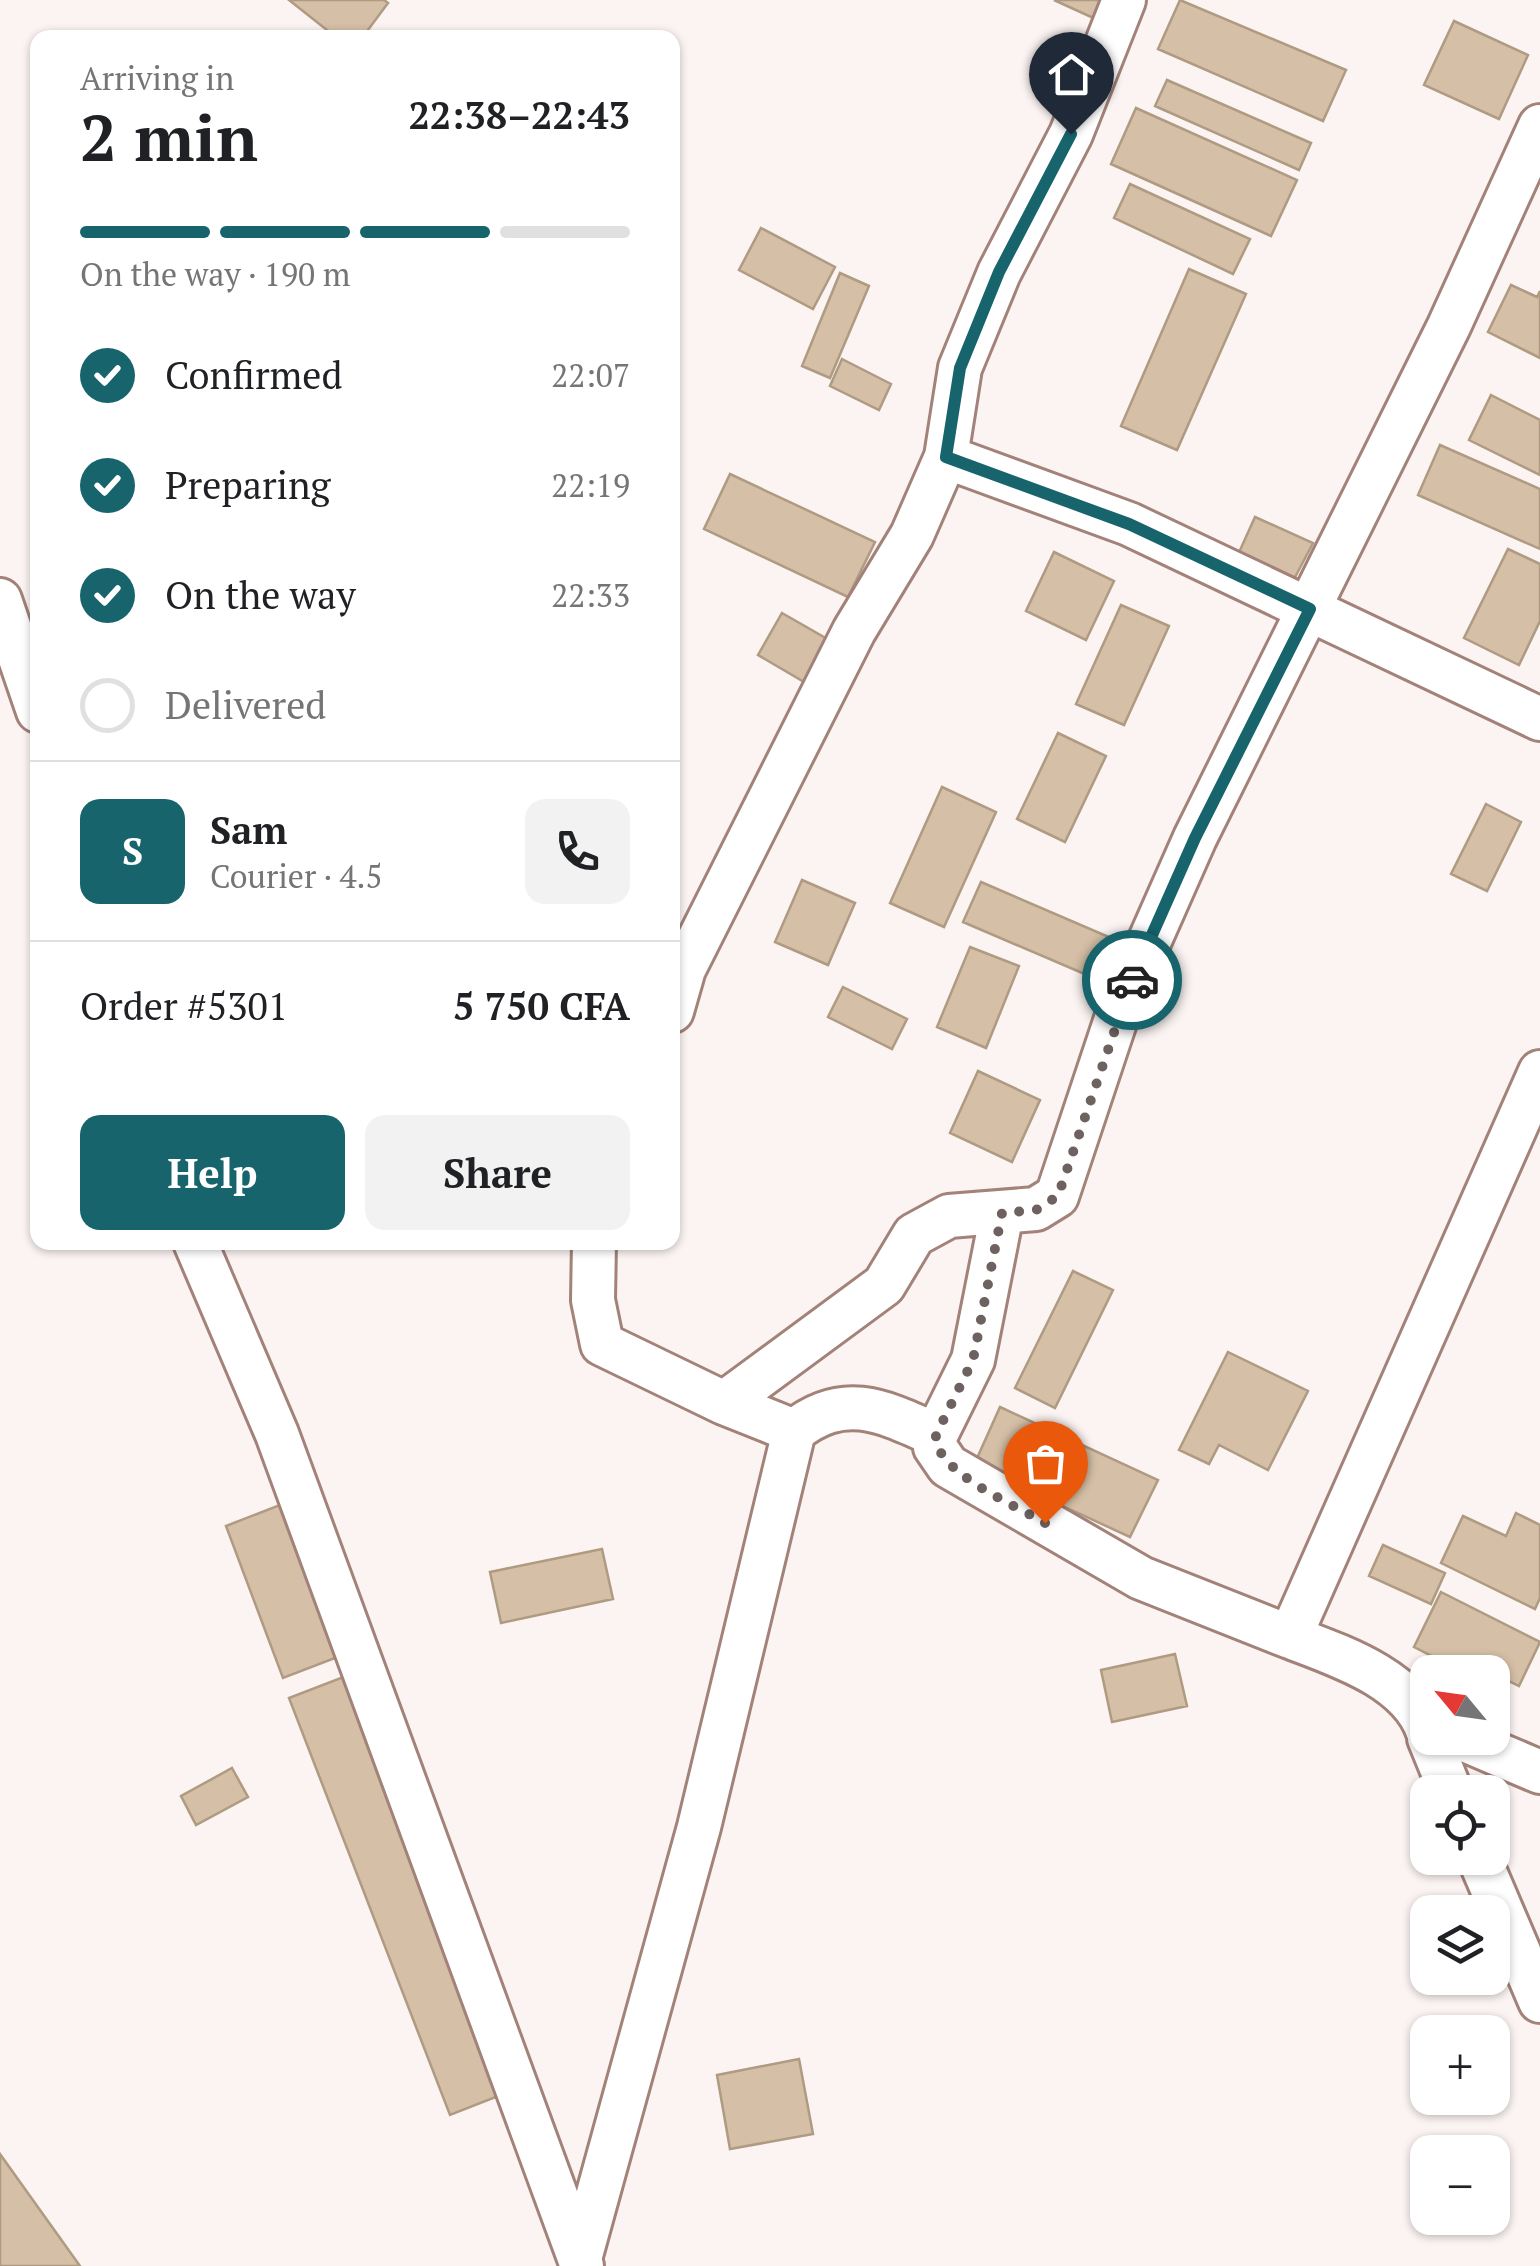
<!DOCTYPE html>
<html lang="en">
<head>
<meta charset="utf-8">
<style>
  body { margin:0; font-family:"PT Serif",serif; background:#f2f2f2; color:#202124; height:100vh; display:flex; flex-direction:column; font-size:38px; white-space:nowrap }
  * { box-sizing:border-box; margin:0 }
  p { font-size:32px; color:#757577 }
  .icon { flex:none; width:55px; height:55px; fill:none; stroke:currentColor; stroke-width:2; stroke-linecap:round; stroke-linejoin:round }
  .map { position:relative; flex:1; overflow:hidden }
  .details { position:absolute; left:30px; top:30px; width:650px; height:1220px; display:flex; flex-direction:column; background:#fff; border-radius:20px; box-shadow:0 2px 8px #0004 }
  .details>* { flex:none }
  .needle { width:65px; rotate:299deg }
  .buttons { position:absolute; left:1410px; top:1655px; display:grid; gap:20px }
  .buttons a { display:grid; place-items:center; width:100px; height:100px; border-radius:20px; background:#fff; box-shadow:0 2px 8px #0004; font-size:50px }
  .pin { position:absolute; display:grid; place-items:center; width:85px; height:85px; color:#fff; margin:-102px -42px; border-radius:50% 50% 50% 0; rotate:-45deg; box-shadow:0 0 10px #0007 }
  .pin .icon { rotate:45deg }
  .courier { position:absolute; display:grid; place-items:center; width:100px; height:100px; margin:-50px; border:8px solid #17646d; border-radius:50%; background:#fff; color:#222; box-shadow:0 2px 12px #0007 }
  .headline em { font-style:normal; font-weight:700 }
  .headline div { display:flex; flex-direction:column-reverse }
  .headline { display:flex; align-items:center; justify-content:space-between; height:170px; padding:0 50px }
  h1 { font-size:65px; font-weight:700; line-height:75px }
  .bar { display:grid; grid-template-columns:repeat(4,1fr); gap:15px 10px; align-content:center; height:120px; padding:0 50px }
  .bar i { height:12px; border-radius:8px; background:#e0e0e0 }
  .bar .current { background:#17646d }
  .bar p { grid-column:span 4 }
  .line { display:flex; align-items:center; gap:25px; padding:0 50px; border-top:2px solid #e0e0e0 }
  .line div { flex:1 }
  .round { display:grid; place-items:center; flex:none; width:105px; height:105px; border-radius:20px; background:#f2f2f2 }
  ol { padding:0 50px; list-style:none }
  li { display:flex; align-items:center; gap:30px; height:110px }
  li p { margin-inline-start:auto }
  li .icon { padding:10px; border-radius:50%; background:#17646d; color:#fff; stroke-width:4 }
  li:last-child { color:#757577 }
  li i { width:55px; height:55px; border:5px solid #e0e0e0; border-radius:50% }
  .action { display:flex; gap:20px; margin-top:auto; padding:20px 50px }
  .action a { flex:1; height:115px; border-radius:20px; background:#17646d; color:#fff; font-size:40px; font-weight:700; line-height:115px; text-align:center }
  .action a+a { background:#f2f2f2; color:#202124 }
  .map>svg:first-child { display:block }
  .building { fill:#d5bfa6; stroke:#af9a82; stroke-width:2.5 }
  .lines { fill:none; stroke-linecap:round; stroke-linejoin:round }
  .minor-casing { stroke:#a28279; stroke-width:48 }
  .minor { stroke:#fff; stroke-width:42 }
  .done { stroke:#6d6260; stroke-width:10; stroke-dasharray:0 18 }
  .route { stroke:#17646d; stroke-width:12 }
</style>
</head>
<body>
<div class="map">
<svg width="1540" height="2266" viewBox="0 0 1540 2266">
  <rect width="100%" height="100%" fill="#fbf4f2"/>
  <path class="building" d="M289,0H384L388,3L362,38H337Z
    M1054,0H1110L1100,21Z
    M1180,0L1346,70L1323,121L1158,49Z
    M1454,21L1528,55L1499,119L1424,85Z
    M1167,80L1311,143L1299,170L1155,106Z
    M1136,108L1297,180L1271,236L1111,164Z
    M1130,184L1250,239L1233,274L1114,218Z
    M761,228L835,267L813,309L739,270Z
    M1189,269L1246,294L1177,450L1121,426Z
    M840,273L869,286L830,378L802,366Z
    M1511,285L1537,297L1540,291V358L1488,332Z
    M842,359L891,384L879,410L830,386Z
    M1491,395L1540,420V475L1469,440Z
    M1440,445L1540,489V549L1418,495Z
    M730,474L875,542L848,597L704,529Z
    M1255,517L1313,543L1292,583L1236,559Z
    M1508,549L1540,564V621L1519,665L1464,638Z
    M1054,552L1114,581L1086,640L1026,611Z
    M1121,605L1169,626L1124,725L1076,704Z
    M782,613L836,644L811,686L758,655Z
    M1058,733L1106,756L1065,842L1017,819Z
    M942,787L996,812L944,927L890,903Z
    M1486,804L1521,822L1487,891L1451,874Z
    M802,880L855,903L828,965L775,942Z
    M981,882L1132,947L1115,987L963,922Z
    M970,947L1019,966L986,1048L937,1027Z
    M843,987L907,1019L892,1049L828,1017Z
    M978,1071L1040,1100L1012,1162L950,1133Z
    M1073,1271L1113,1290L1055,1408L1015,1388Z
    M1228,1352L1308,1391L1268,1470L1219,1445L1209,1464L1179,1450Z
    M1000,1407L1158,1480L1130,1537L974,1465Z
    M290,1501L348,1653L283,1678L226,1526Z
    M1516,1513L1540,1525V1598L1535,1609L1441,1563L1463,1516L1506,1536Z
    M1383,1545L1445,1573L1431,1604L1369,1576Z
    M602,1549L613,1599L501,1623L490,1572Z
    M1441,1592L1540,1642L1519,1686L1468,1661L1463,1672L1414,1647Z
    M1175,1654L1187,1706L1112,1722L1101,1670Z
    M351,1674L511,2091L450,2115L289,1698Z
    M232,1768L248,1797L196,1825L181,1796Z
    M799,2059L813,2134L730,2149L717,2075Z
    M0,2154L80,2266H0Z"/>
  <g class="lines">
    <defs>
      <path id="minor" d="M946,457L1129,524L1540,719
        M0,600L38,711
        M672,1011L684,969L854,631L912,535L946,457L960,368L999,273L1071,134L1124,0
        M195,1242L277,1434L582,2266
        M594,1242L593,1300L602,1344L724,1403L794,1431C844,1391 883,1411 936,1435L935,1447L948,1466L1141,1578L1290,1637
        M724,1403L884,1285L914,1235L949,1216L1036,1209L1057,1196L1119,1010L1195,838L1449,326L1540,126
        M936,1435L973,1360L1002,1213
        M1428,1732C1410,1678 1337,1655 1290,1637L1540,1072
        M1429,1738L1451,1792
        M1460,1738L1540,1772
        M1479,1858L1540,2001
        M580,2259L699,1827L794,1431"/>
    </defs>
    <use href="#minor" class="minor-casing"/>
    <use href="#minor" class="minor"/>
  </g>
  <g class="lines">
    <path class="done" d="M1045,1523C1015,1505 933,1471 936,1435L973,1360L1002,1213L1036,1210L1058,1196L1132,980"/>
    <path class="route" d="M1071,134L999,272L960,368L946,457L1129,524L1310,609L1195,838L1132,980"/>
  </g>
</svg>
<div class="buttons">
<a><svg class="needle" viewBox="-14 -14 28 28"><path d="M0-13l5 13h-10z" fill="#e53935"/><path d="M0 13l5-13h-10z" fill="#757577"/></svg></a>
<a><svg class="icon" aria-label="locate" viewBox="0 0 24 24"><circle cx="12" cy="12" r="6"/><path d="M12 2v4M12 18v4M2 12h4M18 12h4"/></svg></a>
<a><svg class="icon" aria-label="layers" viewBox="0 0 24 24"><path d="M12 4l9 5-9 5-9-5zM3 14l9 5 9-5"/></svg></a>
<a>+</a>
<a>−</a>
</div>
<div class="pin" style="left:1045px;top:1523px;background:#ea580c"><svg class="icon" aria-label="bag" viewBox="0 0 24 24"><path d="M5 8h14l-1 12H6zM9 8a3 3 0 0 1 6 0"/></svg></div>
<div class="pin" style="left:1071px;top:134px;background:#1f2937"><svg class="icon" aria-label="home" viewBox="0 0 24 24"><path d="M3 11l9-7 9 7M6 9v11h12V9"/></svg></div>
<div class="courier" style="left:1132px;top:980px"><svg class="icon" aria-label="car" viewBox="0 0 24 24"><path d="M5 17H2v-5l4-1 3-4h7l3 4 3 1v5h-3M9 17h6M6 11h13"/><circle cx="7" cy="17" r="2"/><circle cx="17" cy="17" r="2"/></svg></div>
<section class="details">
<div class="headline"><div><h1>2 min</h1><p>Arriving in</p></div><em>22:38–22:43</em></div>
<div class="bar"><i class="current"></i><i class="current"></i><i class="current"></i><i></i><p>On the way · 190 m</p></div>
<ol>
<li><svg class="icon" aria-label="check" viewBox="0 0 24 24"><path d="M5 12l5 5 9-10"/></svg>Confirmed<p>22:07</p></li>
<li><svg class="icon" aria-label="check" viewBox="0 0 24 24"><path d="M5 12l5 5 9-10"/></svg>Preparing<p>22:19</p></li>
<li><svg class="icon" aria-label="check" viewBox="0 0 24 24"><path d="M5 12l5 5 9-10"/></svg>On the way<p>22:33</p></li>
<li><i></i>Delivered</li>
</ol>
<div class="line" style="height:180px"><b class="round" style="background:#17646d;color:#fff">S</b><div><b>Sam</b><p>Courier · 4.5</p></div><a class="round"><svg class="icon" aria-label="phone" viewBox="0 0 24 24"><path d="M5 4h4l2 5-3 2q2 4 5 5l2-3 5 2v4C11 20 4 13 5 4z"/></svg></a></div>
<div class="line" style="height:130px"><div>Order #5301</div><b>5 750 CFA</b></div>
<div class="action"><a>Help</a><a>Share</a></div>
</section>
</div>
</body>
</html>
